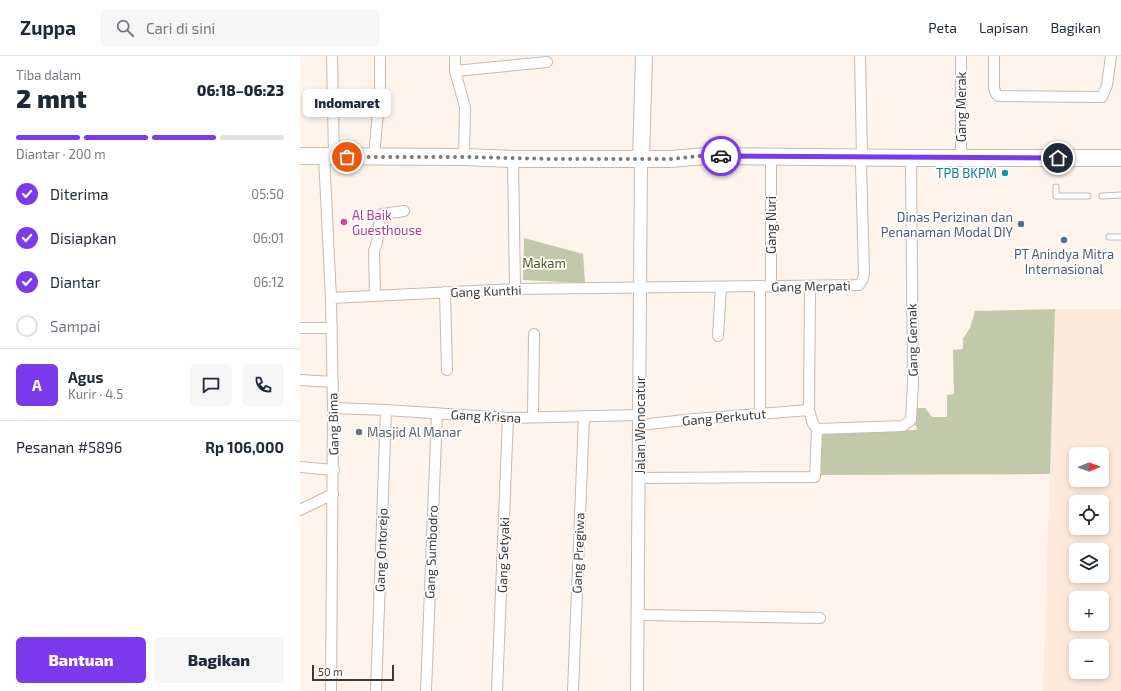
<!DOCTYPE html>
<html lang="id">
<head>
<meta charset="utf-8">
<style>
  body { margin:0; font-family:"Exo 2",sans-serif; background:#f6f6f7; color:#1f2937; height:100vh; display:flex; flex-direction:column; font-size:15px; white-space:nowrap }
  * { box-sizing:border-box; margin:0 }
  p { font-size:13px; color:#747a83 }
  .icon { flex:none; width:22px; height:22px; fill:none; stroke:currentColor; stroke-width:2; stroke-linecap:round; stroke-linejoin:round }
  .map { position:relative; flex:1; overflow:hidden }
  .sheet { display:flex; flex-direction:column; background:#fff; width:300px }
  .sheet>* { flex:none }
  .needle { width:26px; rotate:89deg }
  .buttons { position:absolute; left:769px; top:391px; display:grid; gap:8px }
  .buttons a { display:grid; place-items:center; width:40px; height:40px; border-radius:6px; background:#fff; box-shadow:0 2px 6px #0003; font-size:20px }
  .scale { position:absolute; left:12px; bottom:10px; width:82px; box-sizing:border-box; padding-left:4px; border:2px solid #3d3834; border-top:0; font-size:11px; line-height:14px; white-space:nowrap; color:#3d3834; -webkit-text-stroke:3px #fff; paint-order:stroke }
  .pin { position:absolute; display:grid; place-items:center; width:34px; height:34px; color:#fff; margin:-17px; border:2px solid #fff; border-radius:50%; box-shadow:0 1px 4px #0007 }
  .courier { position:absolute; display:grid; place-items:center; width:40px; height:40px; margin:-20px; border:3px solid #7c3aed; border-radius:50%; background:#fff; color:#222; box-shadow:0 1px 5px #0007 }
  .bubble { position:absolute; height:28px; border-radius:6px; background:#fff; box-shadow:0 2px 6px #0003; font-size:13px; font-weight:800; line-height:28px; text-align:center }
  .summary em { font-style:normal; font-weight:800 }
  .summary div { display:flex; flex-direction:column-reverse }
  .summary { display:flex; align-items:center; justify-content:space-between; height:68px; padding:0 16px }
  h1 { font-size:26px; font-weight:800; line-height:30px }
  .bar { display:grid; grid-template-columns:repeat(4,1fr); gap:6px 4px; align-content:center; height:48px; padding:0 16px }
  .bar i { height:5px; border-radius:3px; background:#e0e1e3 }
  .bar .current { background:#7c3aed }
  .bar p { grid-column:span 4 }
  .line { display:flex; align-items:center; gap:10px; padding:0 16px; border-top:1px solid #e0e1e3 }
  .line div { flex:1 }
  .round { display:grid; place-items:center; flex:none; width:42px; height:42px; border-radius:6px; background:#f6f6f7 }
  ol { padding:0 16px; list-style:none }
  li { display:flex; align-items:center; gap:12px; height:44px }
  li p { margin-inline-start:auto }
  li .icon { padding:4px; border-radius:50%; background:#7c3aed; color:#fff; stroke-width:4 }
  li:last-child { color:#747a83 }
  li i { width:22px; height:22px; border:2px solid #e0e1e3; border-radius:50% }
  .action { display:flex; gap:8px; margin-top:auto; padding:8px 16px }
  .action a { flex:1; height:46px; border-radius:6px; background:#7c3aed; color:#fff; font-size:16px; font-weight:800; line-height:46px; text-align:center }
  .action a+a { background:#f6f6f7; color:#1f2937 }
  header { display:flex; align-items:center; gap:24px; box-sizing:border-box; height:56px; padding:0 20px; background:#fff; border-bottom:1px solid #e0e1e3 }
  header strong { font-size:19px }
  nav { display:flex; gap:22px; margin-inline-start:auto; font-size:14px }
  .search { width:280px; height:36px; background:#f6f6f7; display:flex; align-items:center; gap:10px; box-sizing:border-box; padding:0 14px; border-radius:6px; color:#747a83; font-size:15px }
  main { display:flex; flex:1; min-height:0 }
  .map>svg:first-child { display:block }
  .built { fill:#feeadc; fill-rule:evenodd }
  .green { fill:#c1c7a9 }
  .forest { fill:#c2c9a8 }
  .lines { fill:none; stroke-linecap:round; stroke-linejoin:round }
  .service-casing { stroke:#c6bab1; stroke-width:7 }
  .minor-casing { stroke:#c6bab1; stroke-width:12 }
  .tertiary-casing { stroke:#c6bab1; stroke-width:14 }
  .primary-casing { stroke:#c6bab1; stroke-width:18 }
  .service { stroke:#fff; stroke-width:5 }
  .minor { stroke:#fff; stroke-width:10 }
  .tertiary { stroke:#fff; stroke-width:12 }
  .primary { stroke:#fff; stroke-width:16 }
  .done { stroke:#817a74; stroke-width:4; stroke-dasharray:0 7.2 }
  .route { stroke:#7c3aed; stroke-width:5 }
  .culture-dot { fill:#0f9aa8; stroke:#fff; stroke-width:1.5 }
  .hotel-dot { fill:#d1479c; stroke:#fff; stroke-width:1.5 }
  .service-dot { fill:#5c6f8a; stroke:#fff; stroke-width:1.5 }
  .worship-dot { fill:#6b7280; stroke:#fff; stroke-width:1.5 }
  .labels { text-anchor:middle; stroke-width:3.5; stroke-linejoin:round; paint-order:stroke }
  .street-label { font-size:13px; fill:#3d3834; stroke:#fff }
  .culture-label { font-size:13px; fill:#0d838f; stroke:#fff; text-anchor:end }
  .hotel-label { font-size:13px; fill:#b23c85; stroke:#fff; text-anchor:start }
  .service-label { font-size:13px; fill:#4e5e75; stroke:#fff; text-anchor:end }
  .park-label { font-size:13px; fill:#4e5521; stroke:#fff }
  .worship-label { font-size:13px; fill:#5b616d; stroke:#fff; text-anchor:start }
</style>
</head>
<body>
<header>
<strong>Zuppa</strong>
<div class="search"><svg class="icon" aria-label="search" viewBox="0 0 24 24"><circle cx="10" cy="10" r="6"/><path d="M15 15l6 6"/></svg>Cari di sini</div>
<nav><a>Peta</a><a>Lapisan</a><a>Bagikan</a></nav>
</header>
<main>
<section class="sheet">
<div class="summary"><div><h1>2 mnt</h1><p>Tiba dalam</p></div><em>06:18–06:23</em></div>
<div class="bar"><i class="current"></i><i class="current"></i><i class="current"></i><i></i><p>Diantar · 200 m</p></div>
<ol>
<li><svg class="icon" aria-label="check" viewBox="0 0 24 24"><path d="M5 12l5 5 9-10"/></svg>Diterima<p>05:50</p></li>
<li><svg class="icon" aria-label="check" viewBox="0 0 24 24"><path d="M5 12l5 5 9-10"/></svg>Disiapkan<p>06:01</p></li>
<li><svg class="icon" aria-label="check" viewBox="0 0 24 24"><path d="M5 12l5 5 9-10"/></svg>Diantar<p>06:12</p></li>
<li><i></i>Sampai</li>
</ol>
<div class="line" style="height:72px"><b class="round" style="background:#7c3aed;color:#fff">A</b><div><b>Agus</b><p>Kurir · 4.5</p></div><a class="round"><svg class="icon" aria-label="chat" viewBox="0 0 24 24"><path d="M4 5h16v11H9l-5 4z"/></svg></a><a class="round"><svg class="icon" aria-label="phone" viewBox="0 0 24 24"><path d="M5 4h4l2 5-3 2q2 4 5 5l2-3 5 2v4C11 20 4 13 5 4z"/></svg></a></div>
<div class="line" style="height:52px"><div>Pesanan #5896</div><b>Rp 106,000</b></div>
<div class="action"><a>Bantuan</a><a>Bagikan</a></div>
</section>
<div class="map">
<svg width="821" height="635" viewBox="0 0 821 635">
  <rect width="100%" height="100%" fill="#fef4ec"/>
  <path class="built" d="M755,253H821V635H743ZM776,398H802V424H776ZM776,446H802V472H776ZM776,494H802V520H776ZM776,542H802V568H776ZM776,590H802V616H776Z"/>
  <path class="green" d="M224,182L283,198L285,227L223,224Z"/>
  <path class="forest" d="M755,253L750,418L519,419V381L522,376L616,374L617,372L614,366L617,352H625L632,361H647V339L654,338L653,294L663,293V283L670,272L675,255Z"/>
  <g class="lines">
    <defs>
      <path id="service" d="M756,131V140H788
        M802,140L821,139
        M809,181H821"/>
      <path id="minor" d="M32,0L34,101
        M155,0V15L165,51L164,101
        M560,0L562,102
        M694,0V32L696,38L699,40L802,41L807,29L811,0
        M155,15L247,6
        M24,100L31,242L33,352L31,635
        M74,101L80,32V0
        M661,102V0
        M213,103L215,233
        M471,231V107
        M145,236L147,314
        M75,240L74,195L77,187L80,161L82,158L104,155
        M31,242L215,233L559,229L563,223L564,217L561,108
        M0,272H32
        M418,280L421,231
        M0,324L33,326
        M33,352L86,354L208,362L340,359
        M460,358V231
        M233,361L234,278
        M340,369L394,363L509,354
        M517,373L603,370L611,364L613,326L611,108
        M0,411L34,414
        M339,422L515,421L517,373L513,368L509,354L510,231
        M0,454L33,438
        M338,559L520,562
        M76,635L86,354
        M126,635L137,357
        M197,635L208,362
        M273,635L284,360"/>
      <path id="tertiary" d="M337,635L341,103"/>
      <path id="primary" d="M0,100L164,101L213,103H370L406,100L611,102H821
        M341,103L344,0"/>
    </defs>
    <use href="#service" class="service-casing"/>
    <use href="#minor" class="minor-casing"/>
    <use href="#tertiary" class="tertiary-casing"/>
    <use href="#primary" class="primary-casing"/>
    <use href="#service" class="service"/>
    <use href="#minor" class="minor"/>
    <use href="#tertiary" class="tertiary"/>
    <use href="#primary" class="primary"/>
  </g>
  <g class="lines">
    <path class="done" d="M47,101H164L254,103H370L400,100H421"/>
    <path class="route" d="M421,100L758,102"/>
  </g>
  <circle class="culture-dot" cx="705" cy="117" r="4"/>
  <circle class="hotel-dot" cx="44" cy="166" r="4"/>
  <g class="service-dot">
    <circle cx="721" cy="168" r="4"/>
    <circle cx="764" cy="184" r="4"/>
  </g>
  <circle class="worship-dot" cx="59" cy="376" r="4"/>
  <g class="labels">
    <g class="street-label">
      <text transform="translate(661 51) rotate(-90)" y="5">Gang Merak</text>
      <text transform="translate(471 169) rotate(-90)" y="5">Gang Nuri</text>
      <text transform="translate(511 230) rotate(-1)" y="5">Gang Merpati</text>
      <text transform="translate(186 235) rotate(-2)" y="5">Gang Kunthi</text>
      <text transform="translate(612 284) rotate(-91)" y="5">Gang Gemak</text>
      <text transform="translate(186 360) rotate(3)" y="5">Gang Krisna</text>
      <text transform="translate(424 361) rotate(-5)" y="5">Gang Perkutut</text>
      <text transform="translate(33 368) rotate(-91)" y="5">Gang Bima</text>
      <text transform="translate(340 369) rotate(-90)" y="5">Jalan Wonocatur</text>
      <text transform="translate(81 494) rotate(-88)" y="5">Gang Ontorejo</text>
      <text transform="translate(131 496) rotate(-88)" y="5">Gang Sumbodro</text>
      <text transform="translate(278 497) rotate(-88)" y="5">Gang Pregiwa</text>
      <text transform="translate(203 499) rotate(-88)" y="5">Gang Setyaki</text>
    </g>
    <g class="culture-label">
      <text x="697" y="122">TPB BKPM</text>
    </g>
    <g class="hotel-label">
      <text x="52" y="164">Al Baik<tspan x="52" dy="15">Guesthouse</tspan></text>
    </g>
    <g class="service-label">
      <text x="713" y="166">Dinas Perizinan dan<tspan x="713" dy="15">Penanaman Modal DIY</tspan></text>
      <text x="764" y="203" text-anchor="middle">PT Anindya Mitra<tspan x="764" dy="15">Internasional</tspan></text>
    </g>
    <g class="park-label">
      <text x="244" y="212">Makam</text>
    </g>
    <g class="worship-label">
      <text x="67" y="381">Masjid Al Manar</text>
    </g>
  </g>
</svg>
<div class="buttons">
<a><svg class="needle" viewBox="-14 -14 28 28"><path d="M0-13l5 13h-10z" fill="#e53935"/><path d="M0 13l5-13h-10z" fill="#747a83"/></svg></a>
<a><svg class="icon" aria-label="locate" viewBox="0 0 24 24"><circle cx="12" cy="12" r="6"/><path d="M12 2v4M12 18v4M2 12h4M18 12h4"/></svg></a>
<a><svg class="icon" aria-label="layers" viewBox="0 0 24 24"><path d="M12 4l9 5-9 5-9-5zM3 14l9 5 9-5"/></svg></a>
<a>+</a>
<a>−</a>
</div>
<div class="scale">50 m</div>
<div class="pin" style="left:47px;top:101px;background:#ea580c"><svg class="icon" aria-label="bag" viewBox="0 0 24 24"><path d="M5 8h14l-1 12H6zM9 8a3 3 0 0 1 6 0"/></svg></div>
<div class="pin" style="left:758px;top:102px;background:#1f2937"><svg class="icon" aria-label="home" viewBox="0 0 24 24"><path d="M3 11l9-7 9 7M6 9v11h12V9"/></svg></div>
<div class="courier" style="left:421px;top:100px"><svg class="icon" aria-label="car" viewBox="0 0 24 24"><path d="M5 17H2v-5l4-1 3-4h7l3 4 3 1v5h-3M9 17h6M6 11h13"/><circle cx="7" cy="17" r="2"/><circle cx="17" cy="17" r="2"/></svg></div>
<div class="bubble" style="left:3px;top:33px;width:88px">Indomaret</div>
</div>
</main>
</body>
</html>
